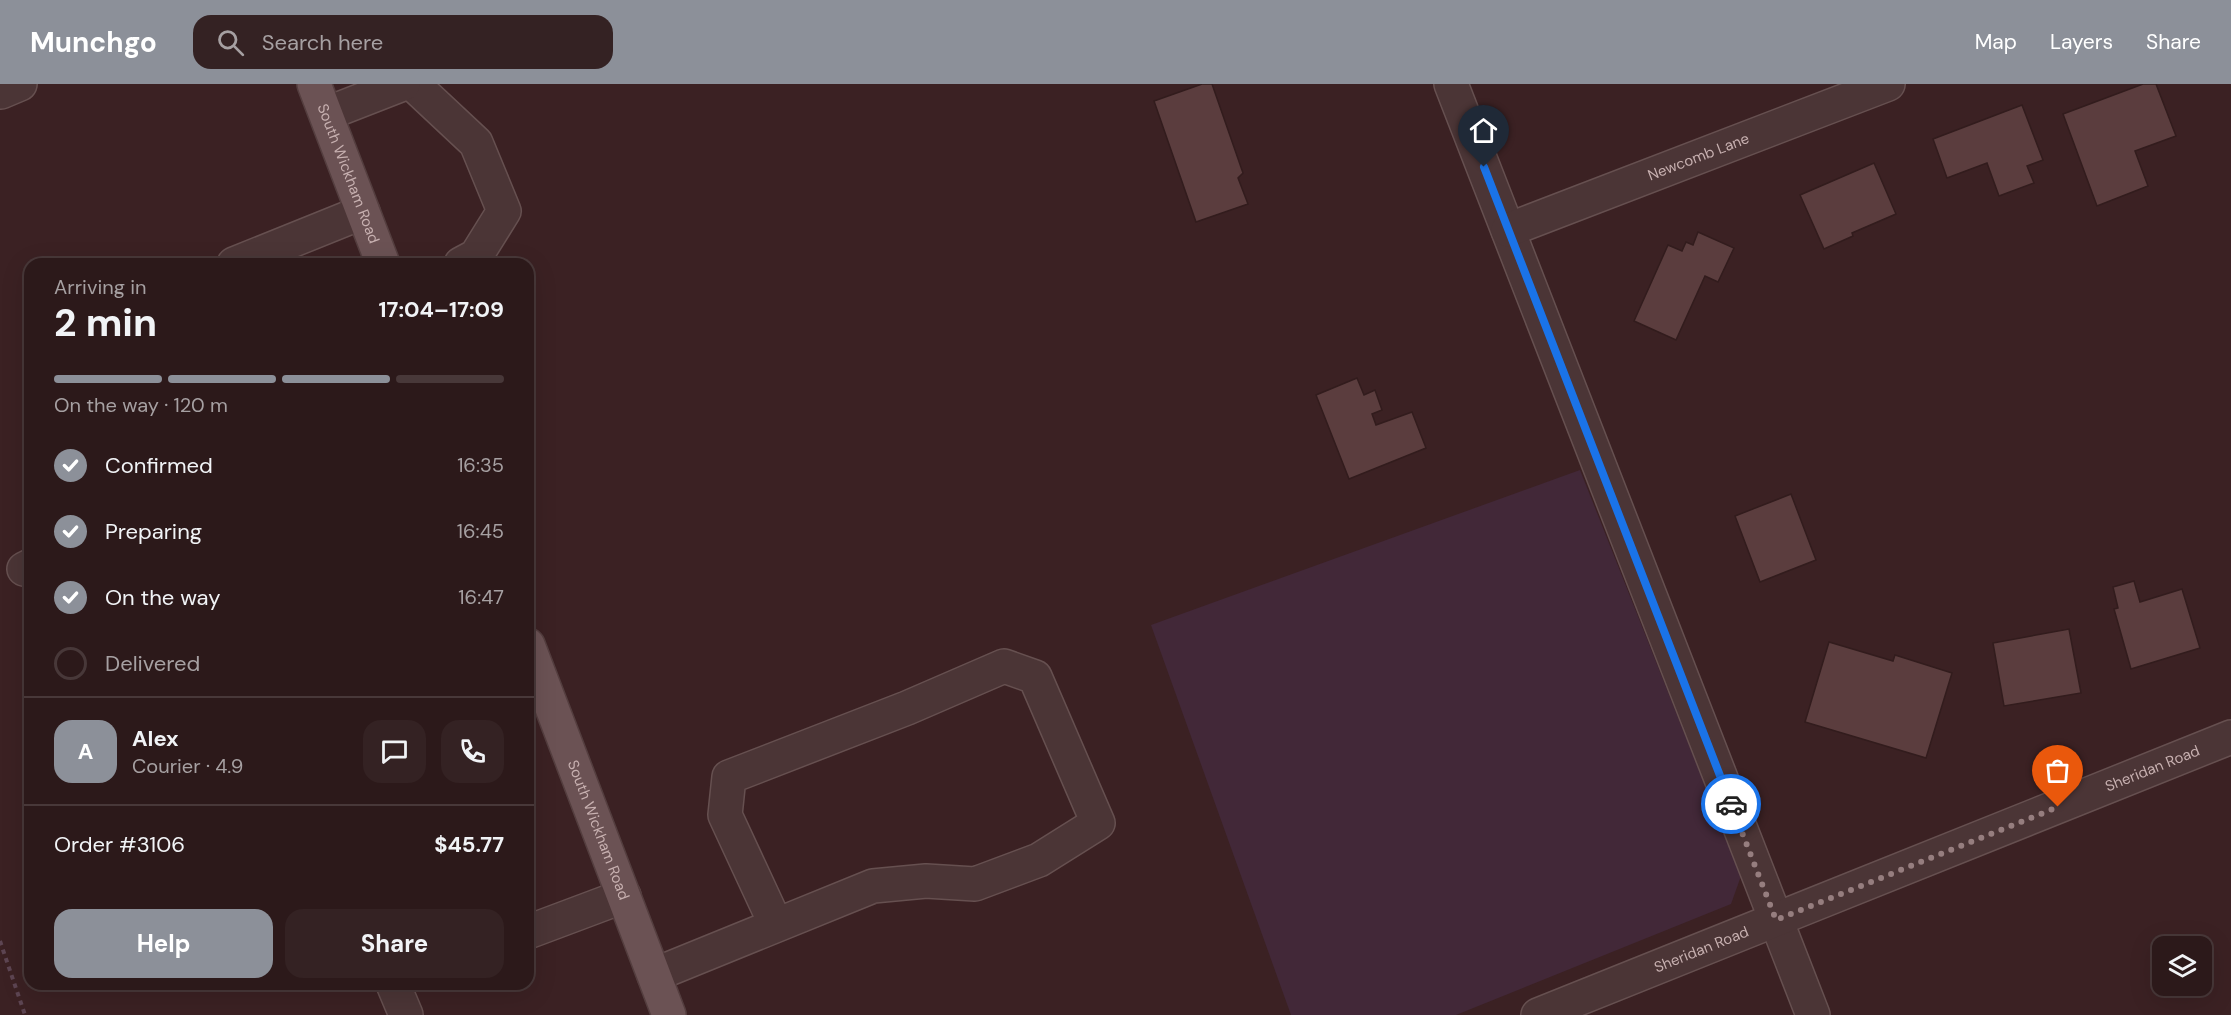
<!DOCTYPE html>
<html lang="en">
<head>
<meta charset="utf-8">
<style>
  body { margin:0; font-family:"DM Sans",sans-serif; background:#342223; color:#f1f3f6; height:100vh; display:flex; flex-direction:column; font-size:22px; white-space:nowrap }
  * { box-sizing:border-box; margin:0 }
  p { font-size:20px; color:#a6a0a2 }
  .icon { flex:none; width:33px; height:33px; fill:none; stroke:currentColor; stroke-width:2; stroke-linecap:round; stroke-linejoin:round }
  .map { position:relative; flex:1; overflow:hidden }
  .side { position:absolute; left:24px; top:174px; width:510px; height:732px; display:flex; flex-direction:column; background:#2c191a; border-radius:18px; box-shadow:0 6px 24px #0002,0 0 0 2px #483839 }
  .side>* { flex:none }
  .controls { position:absolute; left:2152px; top:852px; display:grid; gap:12px }
  .controls a { display:grid; place-items:center; width:60px; height:60px; border-radius:12px; background:#2c191a; box-shadow:0 6px 24px #0002,0 0 0 2px #483839; font-size:30px }
  .pin { position:absolute; display:grid; place-items:center; width:51px; height:51px; color:#fff; margin:-62px -26px; border-radius:50% 50% 50% 0; rotate:-45deg; box-shadow:0 0 6px #0007 }
  .pin .icon { rotate:45deg }
  .courier { position:absolute; display:grid; place-items:center; width:60px; height:60px; margin:-30px; border:4px solid #1a73e8; border-radius:50%; background:#fff; color:#222; box-shadow:0 2px 8px #0007 }
  .overview em { font-style:normal; font-weight:700 }
  .overview div { display:flex; flex-direction:column-reverse }
  .overview { display:flex; align-items:center; justify-content:space-between; height:102px; padding:0 30px }
  h1 { font-size:39px; font-weight:700; line-height:45px }
  .bar { display:grid; grid-template-columns:repeat(4,1fr); gap:9px 6px; align-content:center; height:72px; padding:0 30px }
  .bar i { height:8px; border-radius:4px; background:#483839 }
  .bar .active { background:#8c9099 }
  .bar p { grid-column:span 4 }
  .line { display:flex; align-items:center; gap:15px; padding:0 30px; border-top:2px solid #483839 }
  .line div { flex:1 }
  .round { display:grid; place-items:center; flex:none; width:63px; height:63px; border-radius:18px; background:#342223 }
  ol { padding:0 30px; list-style:none }
  li { display:flex; align-items:center; gap:18px; height:66px }
  li p { margin-inline-start:auto }
  li .icon { padding:6px; border-radius:50%; background:#8c9099; color:#fff; stroke-width:4 }
  li:last-child { color:#a6a0a2 }
  li i { width:33px; height:33px; border:3px solid #483839; border-radius:50% }
  .button { display:flex; gap:12px; margin-top:auto; padding:12px 30px }
  .button a { flex:1; height:69px; border-radius:18px; background:#8c9099; color:#fff; font-size:24px; font-weight:700; line-height:69px; text-align:center }
  .button a+a { background:#342223; color:#f1f3f6 }
  header { display:flex; align-items:center; gap:36px; box-sizing:border-box; height:84px; padding:0 30px; background:#8c9099; color:#fff }
  header strong { font-size:28px }
  nav { display:flex; gap:33px; margin-inline-start:auto; font-size:21px }
  .search { width:420px; height:54px; background:#342223; display:flex; align-items:center; gap:15px; box-sizing:border-box; padding:0 21px; border-radius:18px; color:#a6a0a2; font-size:22px }
  .map>svg:first-child { display:block }
  .grass { fill:#422838 }
  .building { fill:#5b3d3e; stroke:#321c1d; stroke-width:1.5 }
  .lines { fill:none; stroke-linecap:round; stroke-linejoin:round }
  .minor-casing { stroke:#665050; stroke-width:36 }
  .major-casing { stroke:#543e3f; stroke-width:36 }
  .path { stroke:#5d4552; stroke-width:4; stroke-dasharray:4.5 4.5; stroke-linecap:butt }
  .minor { stroke:#4b3536; stroke-width:33 }
  .major { stroke:#6b5254; stroke-width:33 }
  .done { stroke:#967e7f; stroke-width:6; stroke-dasharray:0 10.8 }
  .route { stroke:#1a73e8; stroke-width:8 }
  .labels { text-anchor:middle; stroke-width:4.5; stroke-linejoin:round; paint-order:stroke }
  .street-label { font-size:15px; fill:#c7b0b0; stroke:#301a1b }
</style>
</head>
<body>
<header>
<strong>Munchgo</strong>
<div class="search"><svg class="icon" aria-label="search" viewBox="0 0 24 24"><circle cx="10" cy="10" r="6"/><path d="M15 15l6 6"/></svg>Search here</div>
<nav><a>Map</a><a>Layers</a><a>Share</a></nav>
</header>
<div class="map">
<svg width="2231" height="931" viewBox="0 0 2231 931">
  <rect width="100%" height="100%" fill="#3b2123"/>
  <path class="grass" d="M1580,386L1741,792L1731,820L1456,931H1291L1151,541Z"/>
  <path class="building" d="M1202,0H1212L1243,89L1238,94L1248,120L1196,138L1154,17Z
    M2143,0H2156L2176,52L2135,67L2148,102L2097,122L2063,30Z
    M2022,21L2043,76L2027,82L2034,99L1999,112L1987,79L1947,94L1933,55Z
    M1874,79L1896,130L1852,149L1853,152L1824,165L1800,111Z
    M1698,148L1734,164L1718,198L1705,192L1676,256L1634,237L1668,161L1682,167L1686,158L1693,161Z
    M1357,294L1364,311L1375,306L1382,326L1372,330L1376,341L1412,328L1426,364L1349,395L1316,311Z
    M1791,410L1816,476L1760,498L1735,432Z
    M2134,497L2140,518L2182,505L2200,564L2131,585L2114,525L2118,524L2113,503Z
    M2069,545L2081,609L2004,622L1993,559Z
    M1829,558L1893,577L1895,571L1952,589L1926,674L1805,638Z"/>
  <g class="lines">
    <defs>
      <g id="minor">
        <path d="M413,0L476,59L504,127L476,172L461,180"/>
        <path d="M1451,0L1813,931"/>
        <path d="M1,8L20,0"/>
        <path d="M326,30L403,0"/>
        <path id="s1" d="M1508,146L1888,0"/>
        <path d="M234,180L363,128"/>
        <path d="M24,485L30,482"/>
        <path d="M528,848L624,812"/>
        <path d="M654,891L873,802L926,797L975,800L1039,776L1098,739L1035,593L1004,582L907,624L729,693L725,731L776,841"/>
        <path d="M393,900L406,931"/>
        <path id="s2" d="M1538,931L2231,653"/>
      </g>
      <g id="major">
        <path id="s3" d="M314,0L383,180"/>
        <path id="s4" d="M528,561L669,931"/>
      </g>
    </defs>
    <use href="#minor" class="minor-casing"/>
    <use href="#major" class="major-casing"/>
    <path class="path" d="M0,857L25,931"/>
    <use href="#minor" class="minor"/>
    <use href="#major" class="major"/>
  </g>
  <g class="lines">
    <path class="done" d="M1731,720L1776,836L2058,723"/>
    <path class="route" d="M1484,83L1731,720"/>
  </g>
  <g class="labels">
    <g class="street-label">
      <text dy="5" stroke="none"><textPath href="#s1" startOffset="204">Newcomb Lane</textPath></text>
      <text dy="5" stroke="none"><textPath href="#s3" startOffset="96">South Wickham Road</textPath></text>
      <text dy="5" stroke="none"><textPath href="#s2" startOffset="662">Sheridan Road</textPath></text>
      <text dy="5" stroke="none"><textPath href="#s4" startOffset="198">South Wickham Road</textPath></text>
      <text dy="5" stroke="none"><textPath href="#s2" startOffset="176">Sheridan Road</textPath></text>
    </g>
  </g>
</svg>
<div class="controls">
<a><svg class="icon" aria-label="layers" viewBox="0 0 24 24"><path d="M12 4l9 5-9 5-9-5zM3 14l9 5 9-5"/></svg></a>
</div>
<div class="pin" style="left:2058px;top:723px;background:#ea580c"><svg class="icon" aria-label="bag" viewBox="0 0 24 24"><path d="M5 8h14l-1 12H6zM9 8a3 3 0 0 1 6 0"/></svg></div>
<div class="pin" style="left:1484px;top:83px;background:#1f2937"><svg class="icon" aria-label="home" viewBox="0 0 24 24"><path d="M3 11l9-7 9 7M6 9v11h12V9"/></svg></div>
<div class="courier" style="left:1731px;top:720px"><svg class="icon" aria-label="car" viewBox="0 0 24 24"><path d="M5 17H2v-5l4-1 3-4h7l3 4 3 1v5h-3M9 17h6M6 11h13"/><circle cx="7" cy="17" r="2"/><circle cx="17" cy="17" r="2"/></svg></div>
<section class="side">
<div class="overview"><div><h1>2 min</h1><p>Arriving in</p></div><em>17:04–17:09</em></div>
<div class="bar"><i class="active"></i><i class="active"></i><i class="active"></i><i></i><p>On the way · 120 m</p></div>
<ol>
<li><svg class="icon" aria-label="check" viewBox="0 0 24 24"><path d="M5 12l5 5 9-10"/></svg>Confirmed<p>16:35</p></li>
<li><svg class="icon" aria-label="check" viewBox="0 0 24 24"><path d="M5 12l5 5 9-10"/></svg>Preparing<p>16:45</p></li>
<li><svg class="icon" aria-label="check" viewBox="0 0 24 24"><path d="M5 12l5 5 9-10"/></svg>On the way<p>16:47</p></li>
<li><i></i>Delivered</li>
</ol>
<div class="line" style="height:108px"><b class="round" style="background:#8c9099;color:#fff">A</b><div><b>Alex</b><p>Courier · 4.9</p></div><a class="round"><svg class="icon" aria-label="chat" viewBox="0 0 24 24"><path d="M4 5h16v11H9l-5 4z"/></svg></a><a class="round"><svg class="icon" aria-label="phone" viewBox="0 0 24 24"><path d="M5 4h4l2 5-3 2q2 4 5 5l2-3 5 2v4C11 20 4 13 5 4z"/></svg></a></div>
<div class="line" style="height:78px"><div>Order #3106</div><b>$45.77</b></div>
<div class="button"><a>Help</a><a>Share</a></div>
</section>
</div>
</body>
</html>
